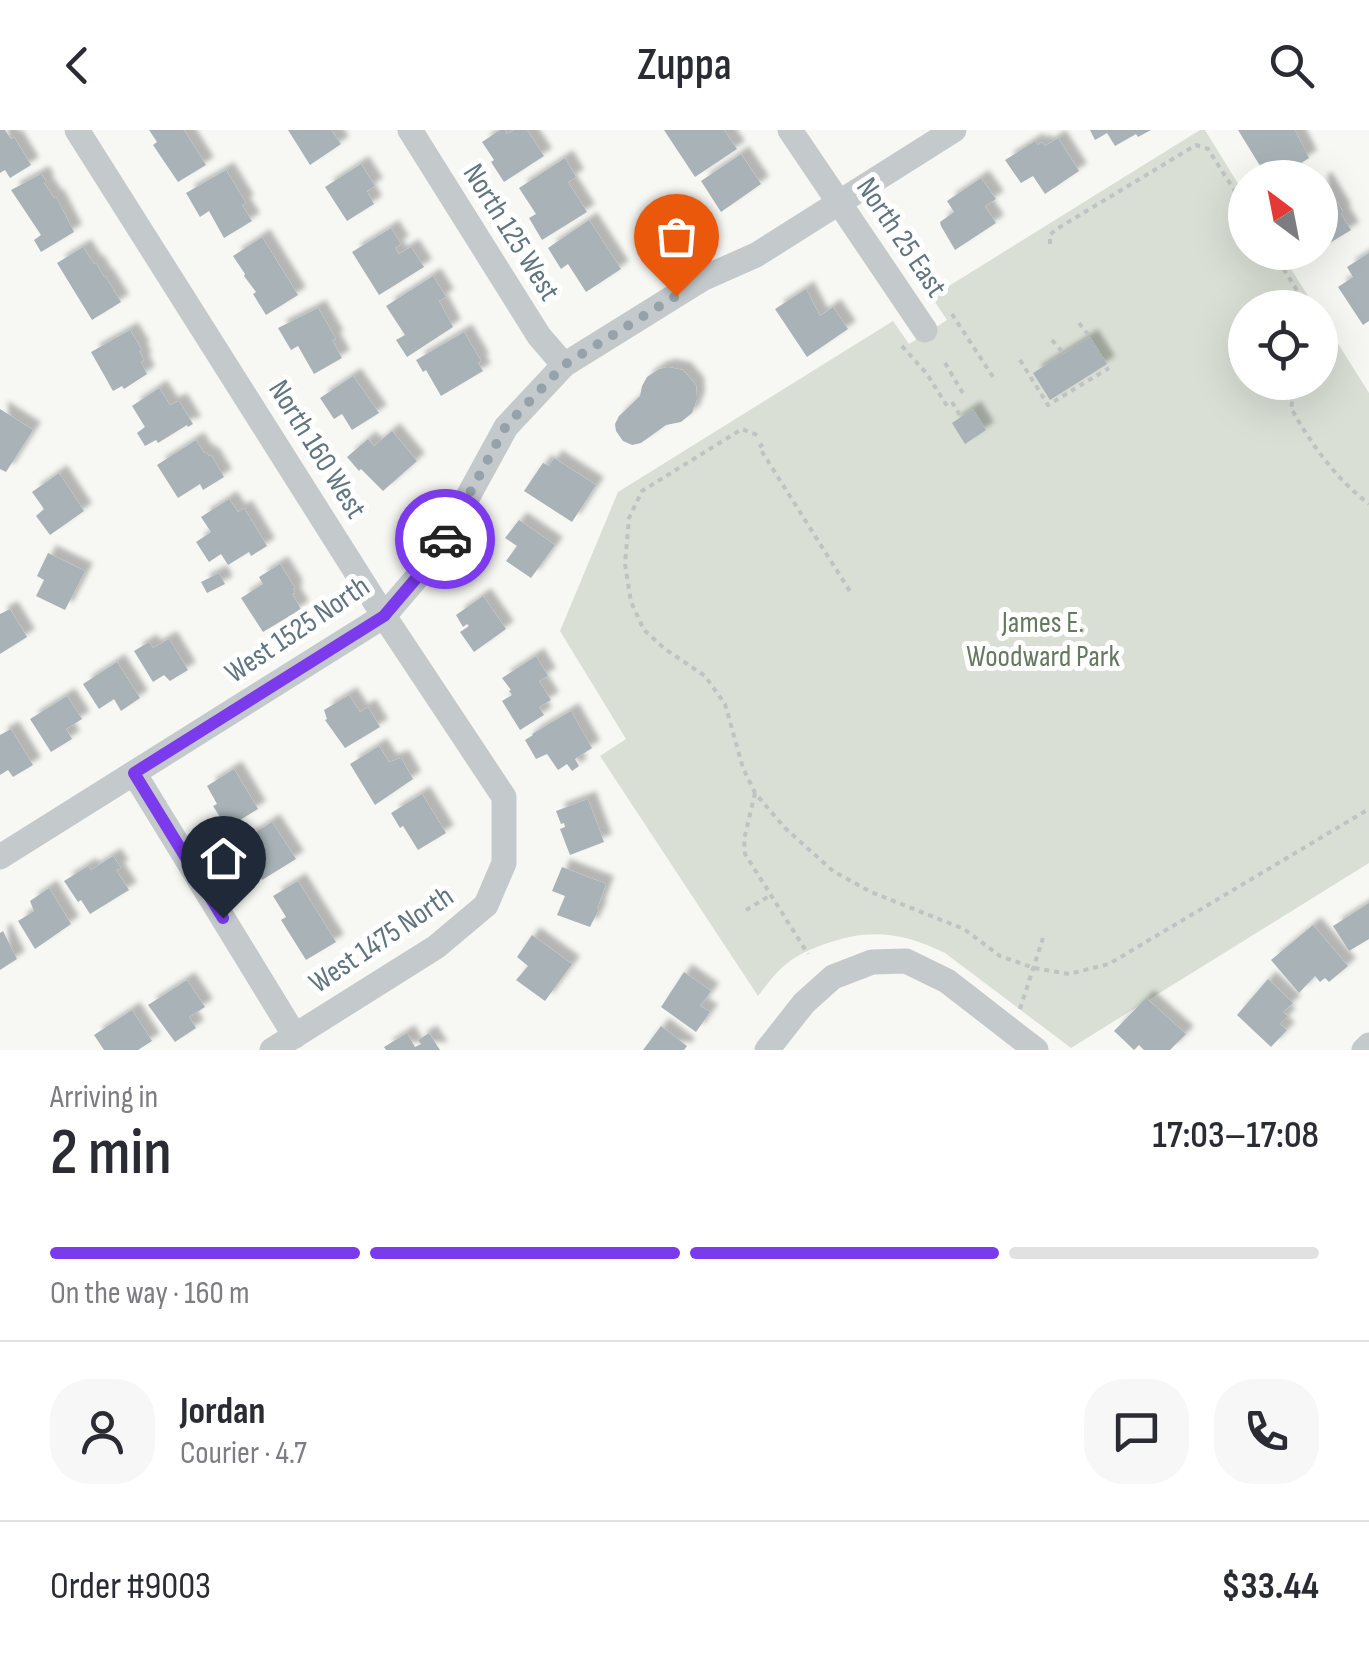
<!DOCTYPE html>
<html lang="en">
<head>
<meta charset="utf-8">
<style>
  body { margin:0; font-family:"Sofia Sans Condensed",sans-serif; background:#f7f7f7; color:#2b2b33; height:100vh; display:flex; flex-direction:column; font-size:38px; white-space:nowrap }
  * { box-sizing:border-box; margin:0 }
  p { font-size:32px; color:#7c7c81 }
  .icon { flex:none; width:55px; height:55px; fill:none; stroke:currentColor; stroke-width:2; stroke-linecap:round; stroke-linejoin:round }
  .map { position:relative; height:920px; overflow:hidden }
  .side { display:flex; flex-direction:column; background:#fff; flex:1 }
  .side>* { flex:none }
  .needle { width:65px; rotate:328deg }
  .controls { position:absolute; left:1228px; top:30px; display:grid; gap:20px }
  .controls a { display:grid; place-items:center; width:110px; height:110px; border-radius:50%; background:#fff; box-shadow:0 10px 40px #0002; font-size:50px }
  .pin { position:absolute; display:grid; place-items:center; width:85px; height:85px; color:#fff; margin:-102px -42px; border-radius:50% 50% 50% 0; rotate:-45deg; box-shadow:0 0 10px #0007 }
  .pin .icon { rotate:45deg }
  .courier { position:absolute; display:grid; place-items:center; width:100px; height:100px; margin:-50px; border:8px solid #7c3aed; border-radius:50%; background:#fff; color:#222; box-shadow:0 2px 12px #0007 }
  .summary em { font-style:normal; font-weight:600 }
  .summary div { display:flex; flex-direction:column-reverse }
  .summary { display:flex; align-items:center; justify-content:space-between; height:170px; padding:0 50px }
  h1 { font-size:65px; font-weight:600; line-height:75px }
  .bar { display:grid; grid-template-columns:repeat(4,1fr); gap:15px 10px; align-content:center; height:120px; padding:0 50px }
  .bar i { height:12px; border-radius:8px; background:#e1e1e2 }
  .bar .selected { background:#7c3aed }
  .bar p { grid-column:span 4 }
  .line { display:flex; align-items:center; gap:25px; padding:0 50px; border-top:2px solid #e1e1e2 }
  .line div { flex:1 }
  .round { display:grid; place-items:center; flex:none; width:105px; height:105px; border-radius:40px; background:#f7f7f7 }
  header { display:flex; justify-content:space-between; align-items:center; height:130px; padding:0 50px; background:#fff; font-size:45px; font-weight:600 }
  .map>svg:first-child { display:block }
  .green { fill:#d9dfd4 }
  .building { fill:#a9b3b7; filter:url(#shadow) }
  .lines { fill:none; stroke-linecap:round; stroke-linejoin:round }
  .path { stroke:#c0c2c4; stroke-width:4; stroke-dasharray:5 5; stroke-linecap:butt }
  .minor { stroke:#c4c9cb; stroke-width:25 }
  .done { stroke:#96a2a9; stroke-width:10; stroke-dasharray:0 18 }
  .route { stroke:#7c3aed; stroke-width:12 }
  .labels { text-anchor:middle; stroke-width:10; stroke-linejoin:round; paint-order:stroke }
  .street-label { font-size:30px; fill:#617580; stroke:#fff }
  .park-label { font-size:30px; fill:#667860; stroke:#fff }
</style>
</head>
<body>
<header><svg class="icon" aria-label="back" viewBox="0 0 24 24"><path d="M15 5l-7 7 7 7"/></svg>Zuppa<svg class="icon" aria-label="search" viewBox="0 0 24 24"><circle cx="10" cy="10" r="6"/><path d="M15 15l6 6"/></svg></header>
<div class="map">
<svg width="1369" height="920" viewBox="0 0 1369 920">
  <defs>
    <filter id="shadow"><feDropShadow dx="8" dy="-8" stdDeviation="2.5" flood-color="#0004"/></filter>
  </defs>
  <rect width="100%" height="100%" fill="#f7f7f4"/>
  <path class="green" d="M1200,0H1205L1245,65V122L1281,123L1315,177L1245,178V252H1320V185L1369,263V733L1071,918L945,823C903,802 869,798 825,814C810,819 795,826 784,836C774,844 766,856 758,866L600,626L626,609L560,501L618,362L893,191L909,214L947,190L882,93L881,88H885L936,164Z"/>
  <path class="building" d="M0,0H5L11,9L14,7L31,35L10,48L5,40L0,43Z
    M149,0H184L206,35L178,52L153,15L157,12Z
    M288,0H331L341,14L310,35Z
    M500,0H505L507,4L514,0H527L544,26L504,52L491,32L494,30L482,12Z
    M664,0H724L737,19L695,47Z
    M1090,0H1151L1138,7L1136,4L1115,16L1107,3L1095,10Z
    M1238,0H1295L1309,28L1286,43L1280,34L1265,44Z
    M1058,8L1079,41L1045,64L1033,46L1021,53L1005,30L1035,11L1038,15L1042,12L1045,16Z
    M741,24L761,54L721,82L701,51Z
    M565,28L576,47L568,52L587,82L542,110L529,88L536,84L519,58Z
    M361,34L375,56L367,61L374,74L347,91L325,57Z
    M226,40L246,73L242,75L252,91L224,108L209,81L200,87L186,63Z
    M41,44L46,51L44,53L54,68L56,67L74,102L41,122L34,110L41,105L11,60Z
    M981,48L996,69L985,76L996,93L955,120L941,96L940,92L954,82L947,71Z
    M1324,50L1343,82L1341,84L1351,100L1320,119V52Z
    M589,90L621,139L586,162L568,134L561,139L548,118Z
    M391,98L401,114L395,118L399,124L411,117L424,137L379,165L352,122Z
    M262,107L298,165L266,185L253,164L256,162L244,146L245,144L233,126Z
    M83,117L94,134L96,133L104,147L105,146L121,172L92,190L57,133Z
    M1369,123V191L1363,195L1338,157L1353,147L1347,137Z
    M433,146L446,167L439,171L453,197L407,227L396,210L405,205L386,176Z
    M806,159L820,186L833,177L848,199L807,227L775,179Z
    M318,178L336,209L332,210L342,228L314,244L298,216L291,220L278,198Z
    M130,200L142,220L139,221L144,230L141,232L147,244L124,259L122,256L113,261L91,222Z
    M464,202L481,231L478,233L483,241L441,266L426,240L423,242L416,230Z
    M1090,207L1107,234L1050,270L1033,243Z
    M668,237L683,240L696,255L697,269L692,283L681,292L666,295L641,313L632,315L623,311L616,301L615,294L619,286L640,266L642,256L647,247L659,239Z
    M353,246L379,283L352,300L342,284L334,289L320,268Z
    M159,258L170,275L179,271L193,294L188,297L187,295L158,313L156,310L145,316L137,303L145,297L132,276Z
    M0,279L33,300L6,342L0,339Z
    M973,279L986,300L965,314L952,293Z
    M392,301L417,331L383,361L361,339L359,341L347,327L368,309L374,316Z
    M196,310L204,323L206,322L209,326L211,325L224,347L203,360L200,354L178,368L157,335Z
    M554,328L596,355L572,392L524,361L543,333L549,336Z
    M59,343L84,381L50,405L36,386L44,379L32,362Z
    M229,369L238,382L244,378L267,416L251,426L249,422L228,435L221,424L209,432L196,412L211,402L201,387Z
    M519,390L555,415L531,448L506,431L517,416L505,408Z
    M48,423L85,441L65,480L36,466L44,450L37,446Z
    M280,434L295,458L293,459L295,463L292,464L301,479L263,502L241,468L263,454L259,447Z
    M219,443L225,454L207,463L201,452Z
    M483,466L506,499L474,522L460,502L469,496L467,494L463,497L456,485Z
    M10,479L27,507L0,524V484Z
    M169,509L188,540L170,551L164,545L153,552L134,521L149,512L153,518Z
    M536,526L548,546L539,551L551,570L539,577L544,585L520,600L502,571L512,565L509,561L511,560L502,548Z
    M117,532L140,568L121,581L114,569L99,579L83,554Z
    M349,565L360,582L368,577L380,597L345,618L325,590L327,589L324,580Z
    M67,566L82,589L66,599L72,609L51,622L30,589Z
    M571,581L592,618L575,629L579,636L572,641L567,634L558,640L547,624L536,629L525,610L533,605L532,604Z
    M11,599L33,635L13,647L8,640L0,645V605Z
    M379,616L389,632L401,628L413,649L375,675L350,634Z
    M234,639L258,679L227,698L213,676L217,674L207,656Z
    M422,664L446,703L418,720L403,696L400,698L391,683Z
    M588,669L604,712L570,725L560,699L565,697L564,693L561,694L556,681Z
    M272,692L296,729L262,750L248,728L255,724L246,708Z
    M113,726L121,738L116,740L129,760L90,784L81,770L78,772L64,751L88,736L91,740Z
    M562,737L606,754L597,779H599L590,797L557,785L565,766L552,761Z
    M298,751L336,812L306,830L281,790L286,787L273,766Z
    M49,758L71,794L35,819L18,791L34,781L30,771Z
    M1369,773V809L1349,821L1333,796Z
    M1313,795L1348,836L1329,852L1325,848L1320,852L1315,846L1299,863L1271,830Z
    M3,801L17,829L0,840V803Z
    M532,805L572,834L545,871L516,850L528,836L517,827Z
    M684,842L711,861L700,876L710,882L696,902L661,877Z
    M1268,849L1293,873L1283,882L1288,886L1280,894L1287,900L1271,917L1237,885Z
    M187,850L205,877L189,887L196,898L175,912L148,875Z
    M1146,868L1186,904L1170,920H1144L1139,915L1134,920L1114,901Z
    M132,880L152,911L138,920H104L94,905Z
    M661,896L687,916L684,920H643Z
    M407,903L415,917L421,914L418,910L429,903L440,920H386L384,917Z"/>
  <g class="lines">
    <path class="path" d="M1050,114V105L1055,100L1196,15L1208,19L1245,77
      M1273,122L1308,178
      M952,184L993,247
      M1079,193L1090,207
      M1320,197L1323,209L1320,216
      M1052,210L1064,224
      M902,216L927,244L947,276
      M1020,230L1048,275L1109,238
      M945,233L964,265
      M1296,252L1291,278C1311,314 1336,349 1369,374
      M952,272L961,287
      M757,305L742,299L642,361L629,388L625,434L631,472L644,500L665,519L705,546L725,574L743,638L755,663L785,698L833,741L871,762L964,799L1000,826L1034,838L1069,844L1109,834L1369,679
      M763,314L759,317L851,463
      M755,663L744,710L745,724L808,824
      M746,780L771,765
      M1020,879L1043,808"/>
    <path class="minor" d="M77,0L384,486L504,667V733L486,775L436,817L272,920
      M410,0L539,206L564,235
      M790,0L925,200
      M134,643L295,906
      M0,727L384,486L436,425L506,297L564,235L704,148L756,125L954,0
      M767,920L804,873L833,847L872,832L906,831L947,851L1036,920
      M1364,920L1369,915"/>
  </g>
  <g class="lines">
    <path class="done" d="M445,409L506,296L564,235L676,166"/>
    <path class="route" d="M223,788L134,643L384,486L436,425L445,409"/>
  </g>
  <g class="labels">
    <g class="street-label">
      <text transform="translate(512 102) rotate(58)" y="10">North 125 West</text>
      <text transform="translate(902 107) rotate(56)" y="10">North 25 East</text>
      <text transform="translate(318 319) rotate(58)" y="10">North 160 West</text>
      <text transform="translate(297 499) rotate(-34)" y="10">West 1525 North</text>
      <text transform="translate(381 809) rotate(-34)" y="10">West 1475 North</text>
    </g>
    <g class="park-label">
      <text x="1043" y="502">James E.<tspan x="1043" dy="34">Woodward Park</tspan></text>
    </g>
  </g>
</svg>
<div class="controls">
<a><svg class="needle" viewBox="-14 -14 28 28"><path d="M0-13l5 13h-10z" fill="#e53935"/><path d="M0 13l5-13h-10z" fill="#7c7c81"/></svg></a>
<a><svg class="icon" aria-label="locate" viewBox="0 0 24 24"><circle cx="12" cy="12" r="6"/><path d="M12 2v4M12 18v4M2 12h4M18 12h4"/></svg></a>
</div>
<div class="pin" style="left:676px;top:166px;background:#ea580c"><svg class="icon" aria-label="bag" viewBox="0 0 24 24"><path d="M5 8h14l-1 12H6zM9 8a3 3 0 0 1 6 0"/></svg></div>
<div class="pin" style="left:223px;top:788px;background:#1f2937"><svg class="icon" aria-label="home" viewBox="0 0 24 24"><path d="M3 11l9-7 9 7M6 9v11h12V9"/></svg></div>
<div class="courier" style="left:445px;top:409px"><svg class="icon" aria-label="car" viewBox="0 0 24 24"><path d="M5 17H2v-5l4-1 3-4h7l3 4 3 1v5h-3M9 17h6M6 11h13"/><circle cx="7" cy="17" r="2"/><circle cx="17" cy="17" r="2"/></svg></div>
</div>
<section class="side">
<div class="summary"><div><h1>2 min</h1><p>Arriving in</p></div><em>17:03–17:08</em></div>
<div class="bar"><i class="selected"></i><i class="selected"></i><i class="selected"></i><i></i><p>On the way · 160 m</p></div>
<div class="line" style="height:180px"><a class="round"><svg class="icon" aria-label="person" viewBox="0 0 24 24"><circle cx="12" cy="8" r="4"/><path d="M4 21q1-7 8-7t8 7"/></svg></a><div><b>Jordan</b><p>Courier · 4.7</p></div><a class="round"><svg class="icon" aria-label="chat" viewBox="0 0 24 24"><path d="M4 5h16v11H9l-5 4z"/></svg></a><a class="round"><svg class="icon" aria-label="phone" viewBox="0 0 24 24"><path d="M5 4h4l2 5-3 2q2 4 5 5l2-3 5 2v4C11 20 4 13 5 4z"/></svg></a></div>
<div class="line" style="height:130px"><div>Order #9003</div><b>$33.44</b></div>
</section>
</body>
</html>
